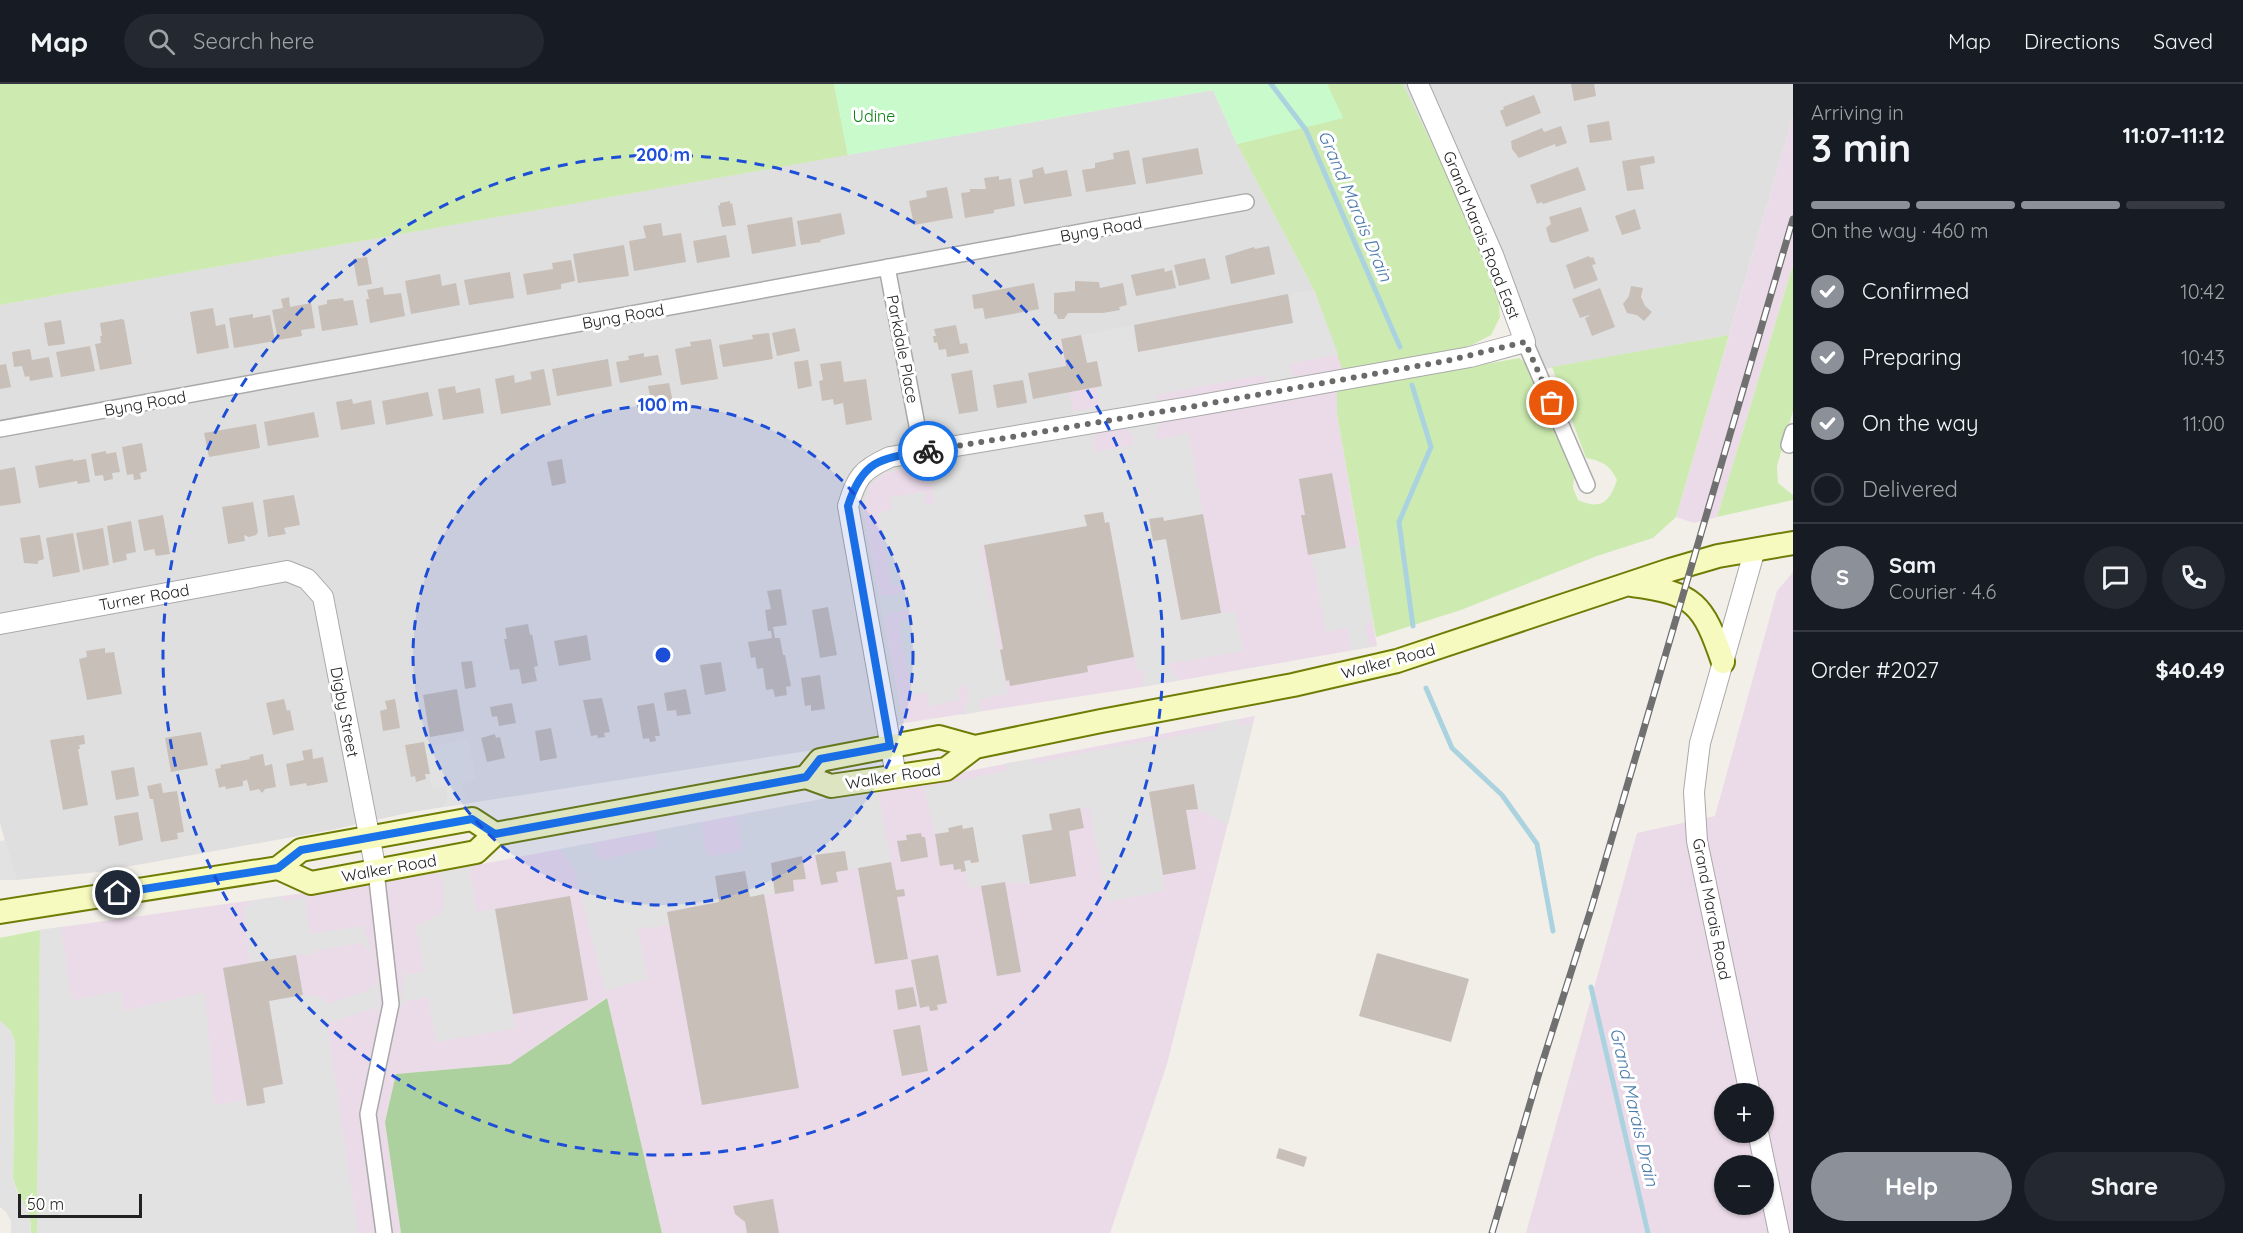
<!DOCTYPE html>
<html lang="en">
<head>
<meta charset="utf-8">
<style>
  body { margin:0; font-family:Quicksand,sans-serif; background:#242831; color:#f1f3f6; height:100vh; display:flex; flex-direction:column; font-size:22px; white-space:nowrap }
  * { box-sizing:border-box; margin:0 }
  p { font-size:20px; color:#9ea1a6 }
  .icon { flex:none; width:33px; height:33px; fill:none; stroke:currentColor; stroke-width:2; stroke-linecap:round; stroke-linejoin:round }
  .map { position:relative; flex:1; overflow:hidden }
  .drawer { display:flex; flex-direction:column; background:#171b24; width:450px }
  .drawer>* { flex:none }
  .fabs { position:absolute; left:1714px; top:999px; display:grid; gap:12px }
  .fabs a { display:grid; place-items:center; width:60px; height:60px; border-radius:50%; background:#171b24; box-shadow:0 2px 4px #0004; font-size:30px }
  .scale { position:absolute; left:18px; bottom:15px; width:124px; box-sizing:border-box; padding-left:6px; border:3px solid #222; border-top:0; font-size:16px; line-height:21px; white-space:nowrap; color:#222; -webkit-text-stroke:4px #fff; paint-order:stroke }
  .pin { position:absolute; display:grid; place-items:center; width:51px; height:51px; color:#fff; margin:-26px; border:3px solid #fff; border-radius:50%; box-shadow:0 2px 6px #0007 }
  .courier { position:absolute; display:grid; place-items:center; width:60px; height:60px; margin:-30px; border:4px solid #1a73e8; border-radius:50%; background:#fff; color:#222; box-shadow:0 2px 8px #0007 }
  .overview em { font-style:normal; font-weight:700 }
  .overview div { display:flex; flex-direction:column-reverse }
  .overview { display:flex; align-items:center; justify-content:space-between; height:102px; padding:0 18px }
  h1 { font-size:39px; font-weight:700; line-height:45px }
  .bar { display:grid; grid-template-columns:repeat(4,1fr); gap:9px 6px; align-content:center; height:72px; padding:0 18px }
  .bar i { height:8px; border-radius:4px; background:#363941 }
  .bar .on { background:#8c9099 }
  .bar p { grid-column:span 4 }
  .line { display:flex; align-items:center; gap:15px; padding:0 18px; border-top:2px solid #363941 }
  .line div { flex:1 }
  .round { display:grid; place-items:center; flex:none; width:63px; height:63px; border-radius:32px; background:#242831 }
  ol { padding:0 18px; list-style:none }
  li { display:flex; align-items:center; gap:18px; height:66px }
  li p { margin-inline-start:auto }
  li .icon { padding:6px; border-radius:50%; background:#8c9099; color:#fff; stroke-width:4 }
  li:last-child { color:#9ea1a6 }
  li i { width:33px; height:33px; border:3px solid #363941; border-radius:50% }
  .button { display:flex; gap:12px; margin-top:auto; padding:12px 18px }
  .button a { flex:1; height:69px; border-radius:36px; background:#8c9099; color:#fff; font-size:24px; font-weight:700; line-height:69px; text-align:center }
  .button a+a { background:#242831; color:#f1f3f6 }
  header { display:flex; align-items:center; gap:36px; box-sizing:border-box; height:84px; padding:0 30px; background:#171b24; border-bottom:2px solid #363941 }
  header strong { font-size:28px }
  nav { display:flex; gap:33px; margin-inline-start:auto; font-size:21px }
  .search { width:420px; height:54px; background:#242831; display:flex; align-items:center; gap:15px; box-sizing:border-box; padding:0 21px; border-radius:33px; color:#9ea1a6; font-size:22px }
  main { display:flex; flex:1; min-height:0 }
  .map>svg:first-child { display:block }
  .residential { fill:#e0dfdf }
  .industrial { fill:#ebdbe8; fill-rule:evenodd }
  .grass { fill:#cdebb0 }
  .forest { fill:#add19e }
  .park { fill:#c8facc }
  .parking { fill:#e2e2e2 }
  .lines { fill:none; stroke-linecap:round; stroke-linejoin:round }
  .stream { stroke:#aad3df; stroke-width:5 }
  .building { fill:#c7bfb8 }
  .minor-casing { stroke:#a9a9a9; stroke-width:18 }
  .tertiary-casing { stroke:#a9a9a9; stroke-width:22 }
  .secondary-casing { stroke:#707d05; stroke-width:26 }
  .minor { stroke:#fff; stroke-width:15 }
  .tertiary { stroke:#fff; stroke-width:20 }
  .secondary { stroke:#f7fabf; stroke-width:22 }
  .rail-casing { stroke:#707070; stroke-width:7 }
  .rail { stroke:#fff; stroke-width:4.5; stroke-dasharray:14; stroke-linecap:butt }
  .done { stroke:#6b6a68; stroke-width:6; stroke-dasharray:0 10.8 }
  .route { stroke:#1a73e8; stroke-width:8 }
  .ring { fill:none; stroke:#1d4ed8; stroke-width:3; stroke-dasharray:10 8 }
  .labels { text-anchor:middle; stroke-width:6; stroke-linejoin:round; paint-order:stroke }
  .park-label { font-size:16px; fill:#0c8416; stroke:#fff }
  .street-label { font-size:16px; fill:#222; stroke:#fff }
  .water-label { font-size:18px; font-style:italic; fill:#4a7aab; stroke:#fff }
  .centre { fill:#1d4ed8; stroke:#fff; stroke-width:3 }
  .ring-label { font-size:18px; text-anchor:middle; font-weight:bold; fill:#1d4ed8; stroke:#fff; stroke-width:6; stroke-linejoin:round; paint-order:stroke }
</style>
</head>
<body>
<header>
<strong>Map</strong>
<div class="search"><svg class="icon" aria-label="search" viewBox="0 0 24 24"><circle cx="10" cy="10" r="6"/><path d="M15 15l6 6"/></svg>Search here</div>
<nav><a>Map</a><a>Directions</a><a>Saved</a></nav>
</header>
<main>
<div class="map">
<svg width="1793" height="1149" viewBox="0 0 1793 1149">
  <rect width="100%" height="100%" fill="#f2efe9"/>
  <path class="residential" d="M1403,0H1793V33L1729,251L1529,288L1466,130Z
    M1213,6L1237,60L1314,206L1060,256L1078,353L885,389L870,402L863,425L904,639L859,659L412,728L331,746L98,788L16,796L0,739V221Z"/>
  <path class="industrial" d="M1793,33V181L1717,433L1694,439L1676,433Z
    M1314,206L1342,281L1343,287L1337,307V330L1377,562L1142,603L904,639L863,425L870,402L885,389L1078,353L1059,256Z
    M1793,488V1149H1526L1637,749L1715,732L1777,507ZM1725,1010H1764V1048H1725ZM1725,1082H1764V1120H1725Z
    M1255,632L1167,980L1110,1149H662L606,914L510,980L396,990L385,1038L401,1149H37L40,846L404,795Z"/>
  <path class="grass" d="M0,0H834L848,71L0,221Z
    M1327,0H1403L1466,130L1498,210L1500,233L1491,251L1470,262L1343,287L1314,206L1237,60L1342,34Z
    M1793,181V327L1777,382L1778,399L1793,411V416L1717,433Z
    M1729,251L1676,433L1653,454L1597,472L1461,526L1376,553L1337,330V307L1519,274L1526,279L1574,394L1573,404L1578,416C1601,426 1609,419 1617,396C1610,381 1602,377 1586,374L1552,283Z
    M40,846L37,1149H31C32,1124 19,1117 13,1094L15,958L10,946L0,937V854Z"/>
  <path class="forest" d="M607,914L662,1149H401L385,1038L396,990L510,980Z"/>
  <path class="park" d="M834,0H1327L1343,34L1237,60L1213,6L848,71Z"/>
  <path class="parking" d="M1314,206L1338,270L1290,280L1291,288L1298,297L1265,302L1267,290L1155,311L1161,320L1075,336L1073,328L1100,322L1096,304L1102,302L1097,278L1087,279L1081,251L1134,241L1139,268L1292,239L1288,210Z
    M1164,336L1157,345L1155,356L1189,349L1203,430L1164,437L1163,433L1149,436L1153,457L1166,455L1180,536L1235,527L1244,567L1166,580L1178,596L1142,603L1145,586L1137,587L1109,438L1105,439L1102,428L1085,431L1087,442L980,462L1008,610L979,616L980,622L983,627L962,631L969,613L967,601H963L958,608L959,616L929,622L927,608L912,611L898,538L911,534L910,526L890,529L884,535L879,510L888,512L905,508L903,500L892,502L878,428L892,425L889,413L925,408L926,421L934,420L931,397L927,391L918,388L913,384L1096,348L1094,368L1134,361L1133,352L1125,344Z
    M1360,461L1373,535L1365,543L1368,557L1373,562L1347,567L1351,563L1347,543L1326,548L1311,470Z
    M1239,635L1238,642L1253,639L1228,741L1198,725L1194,700L1149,708L1165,807L1107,818L1089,723L1050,730L1052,746L1022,751L1030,800L1005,798L969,804L964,777L970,776L971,779L978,778L962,742L949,744V748L935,750L924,704L1006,687V679L1033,675L1034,680L1098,666L1218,645V639Z
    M468,655L476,696L461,699L464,712L470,719L443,723L447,714L445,704L432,705L425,664Z
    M878,704L891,778L848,786L845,767L771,778L775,810L750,813L745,787L715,792L719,818L668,827L670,841L638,845L648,895L605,907L574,784L560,765L592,759L599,776L658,763L655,747L701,738L706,768L712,772L740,767L743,762L736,732Z
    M5,756L16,793V796H0V757Z
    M473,782L470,788L477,828L495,825L515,944L436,958L428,913L406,917L400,923L404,886L408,890L424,888L416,843L440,829L444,822L443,799L438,789Z
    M282,812L283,817L305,814L310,850L363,842L373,872L361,859L314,867L315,871H296L250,879L243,823L250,822V817Z
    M61,843L72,916L121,907L124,927L205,908L215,1021L245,1016L247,1022L265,1019L263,1004L283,1000L269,917L303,911L321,913L327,920L369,906L376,900L378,890L380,929L374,924L327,940L358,1149H37L40,846Z
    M0,937L10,946L15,958L13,1094L16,1105L29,1128L31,1149H11V1137L6,1128L0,1123Z"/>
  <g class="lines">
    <path class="stream" d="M1271,0L1306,46L1400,263
      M1412,301L1431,363L1399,438L1413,542
      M1426,604L1452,664L1502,711L1537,760L1553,847
      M1591,903L1648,1149"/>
  </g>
  <path class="building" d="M1571,0H1594L1596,12L1574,17Z
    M1534,11L1541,29L1506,43L1500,27L1504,25L1503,23Z
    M1609,37L1612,56L1590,59L1587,41Z
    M1561,42L1567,59L1556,63L1555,60L1519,74L1512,65L1511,57L1542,44L1544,48Z
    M1198,64L1203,90L1146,100L1142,74Z
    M1129,66L1136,100L1086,108L1082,86L1095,84V79L1114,75L1113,69Z
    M1654,72L1655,79L1640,82L1644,105L1627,107L1622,77Z
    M1043,83L1045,90L1067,86L1072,112L1024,120L1019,96L1033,93L1032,86Z
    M1578,83L1586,106L1543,120L1542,118L1537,120L1530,101Z
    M999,92V96L1011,94L1015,122L994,126V129L965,134L961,109L970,108V105H986L984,94Z
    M947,103L953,134L914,141L909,117L927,113L926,107Z
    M730,117V120L732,119L736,141L722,143L718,122L720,121V119Z
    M1581,123L1589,147L1554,159L1550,158L1546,144L1551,140L1549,133Z
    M1635,125L1641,145L1622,151L1615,132Z
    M841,129L845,150L820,156L821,158L801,161L797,137Z
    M792,133L796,162L752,170L747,141Z
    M661,139L663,152L681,149L686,178L634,187L629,157L646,154L643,142Z
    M726,151L730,173L697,179L693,157Z
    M624,161L629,192L578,199L573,170Z
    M1269,162L1275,190L1231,200L1225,172L1254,163L1255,165Z
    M1589,172L1590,174L1593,173L1596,180L1592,181L1598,196L1574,205L1566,181Z
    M367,173L372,200L358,202L353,175Z
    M1205,174L1210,195L1179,202L1174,181Z
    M571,176L575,197L561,200V205L527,211L523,190L553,185L552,179Z
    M1164,184L1165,188L1172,186L1176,204L1136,212L1131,191Z
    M510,188L514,214L469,221L464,196Z
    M440,190L442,202L456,199L460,221L411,230L405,197Z
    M1075,197L1099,198L1100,204L1123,199L1127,221L1119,223L1120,226L1103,229H1068L1064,235H1058L1056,230H1054V209L1075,207Z
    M1034,199L1039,225L985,235L983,224L974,225L972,211Z
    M1631,202L1643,204L1641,213L1645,222L1652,228L1644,237L1637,231L1627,229L1623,220L1629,212Z
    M383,203L384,211L401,209L405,232L370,239L366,215H369L367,206Z
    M1600,204L1615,243L1592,252L1585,234L1589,232V231L1580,234L1572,215Z
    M1288,210L1293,239L1138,268L1134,241Z
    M289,213L290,223L311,219L315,244L301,246L302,252L278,256L272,226L283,224L281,215Z
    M343,214L344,217L353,216L358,241L322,247L318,222L327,220V216Z
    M213,224L216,242L225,240L229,264L197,270L190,228Z
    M253,230V234L270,231L275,257L234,264L229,234Z
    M122,235L124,236L132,280L100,286L95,260L101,259L100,252H102L100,239Z
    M61,236L65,260L48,262L44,239Z
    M956,241L960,260L967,259L969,269L947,273L946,265L939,266L937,258L934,259L933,252H936L934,245Z
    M795,244L800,267L777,272L772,249Z
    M769,249L773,275L723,283L719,261L753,255L752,251Z
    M1081,251L1087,279L1097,277L1102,302L1033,315L1028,289L1066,282L1061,255Z
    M711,255L718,295L681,301L675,265L691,262L690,258Z
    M90,262L95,287L61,293L56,268Z
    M30,265L32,276L49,273L53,293L30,297L29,292L25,293L22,282L14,283L12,268Z
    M644,269V273L658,271L662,291L620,299L616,278L629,276L628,272Z
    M608,275L612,302L557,312L552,285Z
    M808,276L812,302L798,305L794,278Z
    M841,277L844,298L866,295L872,336L846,341L843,319L834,321L833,315L822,317L819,297L823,296L820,280Z
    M6,280L11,303L0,305V281Z
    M544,285L551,321L501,330L495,295L514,291L515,299L532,295L530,288Z
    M972,286L978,327L959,330L951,290Z
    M1023,296L1027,319L997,324L993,301Z
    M669,299L673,318L652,322L648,302Z
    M455,302L456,309L480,304L484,329L443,336L438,305Z
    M428,308L433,332L386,341L382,317Z
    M352,315L353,320L371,316L375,340L341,346L336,318Z
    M314,328L319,353L268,362L264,338Z
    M256,340L260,364L209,373L204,349Z
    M142,359L147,387L140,389L141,395L134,396L133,390L127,391L122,363Z
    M106,367V370L116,368L120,388L112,389L113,395L104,397L103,391L95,392L91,370Z
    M73,375V377L86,375L90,398L78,400L77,397L39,404L35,382Z
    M562,375L566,399L552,402L547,378Z
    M15,383L21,419L0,422V386Z
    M1332,389L1346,464L1308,471L1301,431H1305L1299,395Z
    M294,411L300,441L284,444L286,450L268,453L263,416Z
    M253,418L258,448L256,451L249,453L244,451L245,457L228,460L222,423Z
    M1103,428L1105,439L1109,438L1134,573L1087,582L1088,588L1010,602L1009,596L1006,597L1000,566L1003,565L984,461L1087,442L1084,431Z
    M1203,430L1221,529L1181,536L1166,455L1153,457L1149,435L1163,433L1164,437Z
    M163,431L170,470L156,472L154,465L144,467L138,436Z
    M131,437L136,468L126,470L127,476L113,479L107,442Z
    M103,444L109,481L83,486L76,449Z
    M73,449L80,488L53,493L46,454Z
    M40,451L44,475L38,477V480L24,479L20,454Z
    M781,505L787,541L773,543L775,554H780L783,571H785L791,602L786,603L787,611L775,613L773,605L766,606L763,584L757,585L755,573L751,574L748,558L772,554L771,547H768L765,526L771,525L767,507Z
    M828,523L837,571L820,574L812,526Z
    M528,540L530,551L532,550L538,582L534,583L537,597L522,600L519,585L510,586L504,555H507L505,544Z
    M587,551L591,576L559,582L554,557Z
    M105,564V569L114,568L122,610L87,616L79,575L87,573L86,567Z
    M472,577L476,603L465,605L461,578Z
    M721,578L726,607L705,611L700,581Z
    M820,591L825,625L811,627V621L805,622L801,594Z
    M457,605L464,647L430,653L423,611Z
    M686,605L691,630L677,632L676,626L667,627L664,609Z
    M602,614L610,648L604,649L605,653L598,654L597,651L591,652L583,616Z
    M284,615L287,627L290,626L294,646L273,651L266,619Z
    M395,615L400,644L383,647L380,627L387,625L385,617Z
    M512,619L516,639L499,642L497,632L492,633L490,623Z
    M654,619L660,652H655L656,657L650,658L649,654L643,655L637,622Z
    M551,644L557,674L540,677L535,647Z
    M201,648L208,681L171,688L165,654Z
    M495,650L496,654L500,653L505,674L487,678L481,654Z
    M84,651L85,660L79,661L80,665H78L88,721L63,726L50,656Z
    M424,658L430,690H425L426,695L416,698L415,692L411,693L405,661Z
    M312,665L313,675L323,673L328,698L307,702L306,699L290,702L286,680L304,676L302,667Z
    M263,670L265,682L272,680L276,703L265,705L262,709L259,705L250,707L247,696L243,697V702L226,705L225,702L219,704L215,685L221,684L220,681L250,675L249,673Z
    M134,683L139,712L116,716L111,687Z
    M161,699L163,709L177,707L184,748L177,749L178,755L161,758L153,715H150L147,702Z
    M1194,700L1198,725L1186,726L1196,785L1163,791L1149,708Z
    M1080,724L1084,744L1069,747L1076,792L1030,800L1022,751L1052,746L1049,730Z
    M138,728L143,756L119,762L114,732Z
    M962,741L963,745L973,743L979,778L971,779L970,776L964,777L966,787L961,788V785L954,786L953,780L940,782L935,750L949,748L948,744Z
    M921,749L922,753H925L928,773L901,778L897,757L907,756L906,751Z
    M845,767L848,786L836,788L838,798L821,801L815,771Z
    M802,772L806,795L793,796L794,807L775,810L771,779Z
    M891,778L896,806L904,805L905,812L897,813L908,875L875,880L858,784Z
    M745,787L750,813L764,810L799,1004L702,1021L667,828L719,818L715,792Z
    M1005,798L1021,888L997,892L981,802Z
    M570,812L588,916L513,930L495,825Z
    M1377,869L1469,895L1451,958L1359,932Z
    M296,871L303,911L269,917L283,1000L263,1004L265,1019L247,1022L223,884Z
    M938,871L947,919L937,921L938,926L930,927L929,922L920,924L911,876Z
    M913,903L917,922L898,926L895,906Z
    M920,941L928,987L902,992L893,946Z
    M1279,1064L1307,1073L1304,1083L1276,1074Z
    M773,1115L779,1149H747L745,1138L735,1130L733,1122Z"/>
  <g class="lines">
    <defs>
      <path id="minor" d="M887,183L922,368
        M1525,258L1587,401
        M0,345L1246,118
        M1789,361L1793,348
        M376,787L391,920L368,1030L384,1149"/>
      <path id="tertiary" d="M0,540L287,487L307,495L323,513L376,787
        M896,692L848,422C857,393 861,386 890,373L1195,322L1470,273L1525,258L1493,171L1418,0
        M1750,1010L1697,757L1694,708L1700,659L1755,465
        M1758,1048L1779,1149"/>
      <path id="secondary" d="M1632,501C1695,509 1703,520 1723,578
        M806,693L820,676L939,653L975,663
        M278,784L311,799L476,768L495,750L806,693L831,702L946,685L975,663L1101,637L1293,601L1397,577L1670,486L1718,472L1793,459
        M0,828L278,784L301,766L472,735L495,750"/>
    </defs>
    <use href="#minor" class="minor-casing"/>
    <use href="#tertiary" class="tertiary-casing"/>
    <use href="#secondary" class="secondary-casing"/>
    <use href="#minor" class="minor"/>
    <use href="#tertiary" class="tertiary"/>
    <use href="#secondary" class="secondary"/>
    <defs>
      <path id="rail" d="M1492,1149L1539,989L1592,822L1793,135"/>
    </defs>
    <use href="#rail" class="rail-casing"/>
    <use href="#rail" class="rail"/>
  </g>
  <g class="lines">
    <path class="done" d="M928,367L1195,322L1446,277L1525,258L1552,319"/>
    <path class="route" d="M118,809L278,784L301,766L472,735L495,750L779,698L806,693L820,675L890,662L848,422C863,374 883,374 928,367"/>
  </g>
  <circle cx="663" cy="571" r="250" fill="#1d4ed8" fill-opacity=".12"/>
  <g class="ring">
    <circle cx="663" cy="571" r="250"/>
    <circle cx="663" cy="571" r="500"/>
  </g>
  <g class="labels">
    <g class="park-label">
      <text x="874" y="38">Udine</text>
    </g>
    <g class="street-label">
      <text transform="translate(1101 145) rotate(-10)" y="6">Byng Road</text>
      <text transform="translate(1482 151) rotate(68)" y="6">Grand Marais Road East</text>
      <text transform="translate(623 232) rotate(-10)" y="6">Byng Road</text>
      <text transform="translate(903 265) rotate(79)" y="6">Parkdale Place</text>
      <text transform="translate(145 319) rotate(-10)" y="6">Byng Road</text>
      <text transform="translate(144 513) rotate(-10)" y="6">Turner Road</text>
      <text transform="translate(1388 577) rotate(-15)" y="6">Walker Road</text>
      <text transform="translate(345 628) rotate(79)" y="6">Digby Street</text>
      <text transform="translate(893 692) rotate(-9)" y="6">Walker Road</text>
      <text transform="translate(389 784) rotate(-10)" y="6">Walker Road</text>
      <text transform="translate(1712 825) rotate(79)" y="6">Grand Marais Road</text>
    </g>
    <g class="water-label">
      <text transform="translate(1355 122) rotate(67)" y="6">Grand Marais Drain</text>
      <text transform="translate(1634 1023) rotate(77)" y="6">Grand Marais Drain</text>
    </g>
  </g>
  <circle cx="663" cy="571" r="9" class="centre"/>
  <g class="ring-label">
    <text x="663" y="77">200 m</text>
    <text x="663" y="327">100 m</text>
  </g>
</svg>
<div class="fabs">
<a>+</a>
<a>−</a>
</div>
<div class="scale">50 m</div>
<div class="pin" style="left:1552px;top:319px;background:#ea580c"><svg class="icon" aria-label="bag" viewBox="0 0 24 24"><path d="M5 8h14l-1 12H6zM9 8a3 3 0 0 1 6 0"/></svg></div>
<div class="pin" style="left:118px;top:809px;background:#1f2937"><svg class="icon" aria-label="home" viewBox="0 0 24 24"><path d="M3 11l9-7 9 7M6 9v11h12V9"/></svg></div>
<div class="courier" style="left:928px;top:367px"><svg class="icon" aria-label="bike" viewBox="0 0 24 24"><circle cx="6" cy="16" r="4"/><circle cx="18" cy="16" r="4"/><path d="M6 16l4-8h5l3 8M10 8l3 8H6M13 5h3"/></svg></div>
</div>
<section class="drawer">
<div class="overview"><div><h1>3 min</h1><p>Arriving in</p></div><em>11:07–11:12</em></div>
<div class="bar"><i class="on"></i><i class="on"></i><i class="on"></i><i></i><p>On the way · 460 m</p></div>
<ol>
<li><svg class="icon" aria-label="check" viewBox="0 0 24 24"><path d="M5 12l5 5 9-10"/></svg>Confirmed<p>10:42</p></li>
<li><svg class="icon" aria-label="check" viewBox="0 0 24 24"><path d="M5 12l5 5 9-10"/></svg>Preparing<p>10:43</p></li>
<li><svg class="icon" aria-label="check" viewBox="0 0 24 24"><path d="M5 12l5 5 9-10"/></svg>On the way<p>11:00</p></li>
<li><i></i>Delivered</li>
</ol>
<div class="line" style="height:108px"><b class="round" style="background:#8c9099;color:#fff">S</b><div><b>Sam</b><p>Courier · 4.6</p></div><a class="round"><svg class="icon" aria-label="chat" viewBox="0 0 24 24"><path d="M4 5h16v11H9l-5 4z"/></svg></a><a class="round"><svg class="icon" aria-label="phone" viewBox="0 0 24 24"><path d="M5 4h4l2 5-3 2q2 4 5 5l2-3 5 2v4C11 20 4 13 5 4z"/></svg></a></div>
<div class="line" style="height:78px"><div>Order #2027</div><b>$40.49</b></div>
<div class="button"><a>Help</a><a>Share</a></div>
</section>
</main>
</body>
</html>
